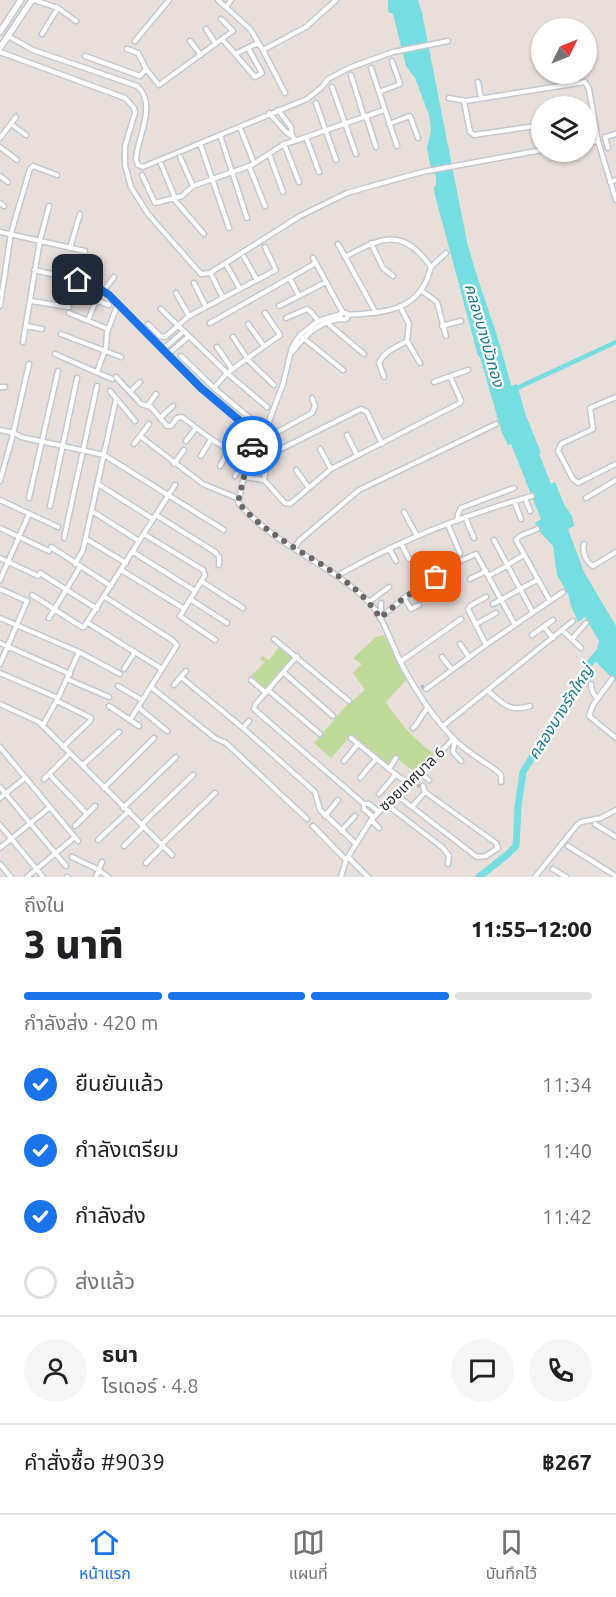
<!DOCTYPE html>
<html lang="th">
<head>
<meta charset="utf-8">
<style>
  body { margin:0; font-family:Ubuntu,"Noto Sans Thai",sans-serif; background:#f6f6f6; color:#202124; height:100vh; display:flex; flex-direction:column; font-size:22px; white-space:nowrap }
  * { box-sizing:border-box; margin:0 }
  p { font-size:20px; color:#757577 }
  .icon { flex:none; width:33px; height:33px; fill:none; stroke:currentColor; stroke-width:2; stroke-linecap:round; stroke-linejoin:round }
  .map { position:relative; height:877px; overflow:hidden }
  .side { display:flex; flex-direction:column; background:#fff; flex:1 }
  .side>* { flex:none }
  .needle { width:39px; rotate:47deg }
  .controls { position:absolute; left:531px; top:18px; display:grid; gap:12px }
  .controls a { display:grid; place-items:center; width:66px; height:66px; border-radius:50%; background:#fff; box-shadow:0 2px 4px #0004; font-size:30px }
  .pin { position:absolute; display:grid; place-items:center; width:51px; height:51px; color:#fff; margin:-26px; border-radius:12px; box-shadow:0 3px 9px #0006 }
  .courier { position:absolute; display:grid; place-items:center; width:60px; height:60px; margin:-30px; border:4px solid #1a73e8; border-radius:50%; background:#fff; color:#222; box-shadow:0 2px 8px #0007 }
  .headline em { font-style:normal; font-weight:800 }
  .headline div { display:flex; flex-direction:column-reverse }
  .headline { display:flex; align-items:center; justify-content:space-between; height:102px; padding:0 24px }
  h1 { font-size:39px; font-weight:800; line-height:45px }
  .bar { display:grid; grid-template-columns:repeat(4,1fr); gap:9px 6px; align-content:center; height:72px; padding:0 24px }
  .bar i { height:8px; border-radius:4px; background:#e0e0e0 }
  .bar .active { background:#1a73e8 }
  .bar p { grid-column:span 4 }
  .line { display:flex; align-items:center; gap:15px; padding:0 24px; border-top:2px solid #e0e0e0 }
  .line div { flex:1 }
  .round { display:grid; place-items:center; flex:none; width:63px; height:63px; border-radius:32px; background:#f6f6f6 }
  ol { padding:0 24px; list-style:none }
  li { display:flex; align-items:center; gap:18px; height:66px }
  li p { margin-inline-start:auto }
  li .icon { padding:6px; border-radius:50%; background:#1a73e8; color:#fff; stroke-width:4 }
  li:last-child { color:#757577 }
  li i { width:33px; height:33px; border:3px solid #e0e0e0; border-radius:50% }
  .tab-bar { display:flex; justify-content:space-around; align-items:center; height:84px; border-top:2px solid #e0e0e0; background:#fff; font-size:16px; color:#757577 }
  .tab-bar a { display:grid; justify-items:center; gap:3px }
  .tab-bar .active { color:#1a73e8 }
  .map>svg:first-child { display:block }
  .green { fill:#bfda9b }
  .water { fill:#76dde1 }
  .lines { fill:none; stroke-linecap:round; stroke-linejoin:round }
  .canal { stroke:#76dde1; stroke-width:4.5 }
  .river { stroke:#76dde1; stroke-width:7 }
  .minor-tunnel { stroke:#c2bab6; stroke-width:4; stroke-dasharray:4 2; stroke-linecap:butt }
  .minor-casing { stroke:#c2c8d0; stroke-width:7 }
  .secondary-casing { stroke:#c2c8d0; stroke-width:8 }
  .minor { stroke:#fff; stroke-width:4 }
  .secondary { stroke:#fff; stroke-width:5 }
  .done { stroke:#6b6766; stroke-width:6; stroke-dasharray:0 10.8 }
  .route { stroke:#1a73e8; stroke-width:8 }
  .labels { text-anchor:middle; stroke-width:4.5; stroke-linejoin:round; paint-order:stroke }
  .street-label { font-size:15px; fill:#272727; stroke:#fff }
  .water-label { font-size:16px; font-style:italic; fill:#1a7b89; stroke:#fff }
</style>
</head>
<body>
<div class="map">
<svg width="616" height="877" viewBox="0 0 616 877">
  <rect width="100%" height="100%" fill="#e9dfda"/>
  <path class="green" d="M384,635L407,679L386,702C400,724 414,739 435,755L417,774L395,757L389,766L351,736L331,758L314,743L346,706L365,690L353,673L362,664L353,658L376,637Z
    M279,647L292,658L265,689L263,688L250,677L265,662L260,659L262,656L269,660Z"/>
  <path class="water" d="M388,0H418L422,13L467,242C480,291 500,337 511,386L517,384L525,413L541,453L539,454L551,484L555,482L565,506L572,516L574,526L568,529L584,572L616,626V682L591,657L597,649L599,641L585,617L578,622L571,606L568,594L557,575L553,546L539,531L535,523L541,519L511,444L508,445L502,433L480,357L478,356L435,195L434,187L436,186V176L430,165L427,148L431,130L429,115L415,78L406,66L393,14L388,12Z"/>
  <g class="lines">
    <path class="canal" d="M513,390L616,342"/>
    <path class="river" d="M479,877L508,854L516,846L518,807L523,772L585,671L593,659L600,654"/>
    <path class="minor-tunnel" d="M421,687H424
      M418,784L420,788"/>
    <defs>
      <path id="minor" d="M34,0L58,8L76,21
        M218,0L250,29L264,52L285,93
        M226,7L231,0
        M206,29L216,44
        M42,34L58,8
        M8,36L33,50L137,86C158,104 137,137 136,160L138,165L143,167L307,99L322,87L328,79L349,68L393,52L448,41
        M222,39L255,77L262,73L248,48
        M135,41L169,0
        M190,41L201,55
        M263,50L306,27L336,0
        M0,52L125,98L134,108L135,113L125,146V165L131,187L148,214L201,274L210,273L300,216L347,193L422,172L542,150
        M235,54L258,43
        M85,56L140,76L146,69L138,53L127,49
        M371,68L397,146
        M146,69L159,85L233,31L221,19
        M351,75L364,117
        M478,82L481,98
        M332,87L356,154
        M379,92L400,84L392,61
        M449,98L466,101L585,82L589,89L598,141
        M464,101L470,132L474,135L542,125
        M316,103L336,160
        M269,113L286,132L292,136L291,127L278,110
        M366,116L376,147
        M11,124L26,135
        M389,124L410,116L418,138
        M241,130L254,163
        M292,135L295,141L384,110
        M306,137L319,172
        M0,138L16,117
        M221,138L247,218
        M586,143L598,141L616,200
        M284,144L299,182
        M201,146L229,228
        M0,147L17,160
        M608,148L605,137L616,134
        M269,154L283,192
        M180,157L193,186
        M161,164L175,198
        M249,166L265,206
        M142,175L155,203L182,196L193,186L252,165L284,144L295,141
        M0,176L8,182
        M610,182L616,180
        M173,198L204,234
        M0,203L4,206
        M0,232L85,251
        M371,243L383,268L393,276
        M338,244L376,313
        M70,248L80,214
        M244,257L257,280
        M345,257C382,237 403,227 431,267C420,312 386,312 347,315
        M313,258L343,313
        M227,266L240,289
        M431,267L446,253
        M34,270L78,280L104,290L201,388L255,435
        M212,276L223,298
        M290,279L299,296L326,282
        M194,283L206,307
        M104,290L114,277
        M422,291L437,302L446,336
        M76,293L109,305
        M176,293L189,316
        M31,301L69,307
        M0,306L11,233L30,169L33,166L57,175
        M279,306L299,296
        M161,309L227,373L214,388L181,356
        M340.5 316a3.5 3.5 0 1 1 7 0a3.5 3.5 0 1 1-7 0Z
        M69,313L108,329
        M265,313L280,335L227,373L267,407
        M286,318L307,309L312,313L318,321
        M88,321L96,300
        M326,322L364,354
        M210,323L316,263
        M148,324L160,336L165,337L189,316L276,270L265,247
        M248,324L264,346
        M26,326L42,329
        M442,326L461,321
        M61,334L121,357
        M233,337L249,361L274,385
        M302,337L343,370
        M407,341L420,363
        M23,342L40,240L49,206
        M217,347L232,369
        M162,350L184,331
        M292,352C306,335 318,321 342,319
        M55,354L112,379
        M167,355L189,336
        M97,372L106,347L107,332L118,304
        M116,377L141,404L151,407L167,426H171L177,418L182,417L211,439L250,463
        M384,377L379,363C385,350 396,348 407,341L409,324L400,306
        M434,382L468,370
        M0,387H5
        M214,388L257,424
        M110,391L135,421
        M130,392L140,382
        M616,397L590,408L593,429L561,444L558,451L573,479L578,483L616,464
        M148,405L156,394
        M160,418L173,406
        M0,430L14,433L21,437L104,455L224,530
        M255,435L251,460L244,477L238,502C272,545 330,563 369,602C384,618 391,643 401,663C415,690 432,716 453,738C465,751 483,761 497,771L501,775V782
        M255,435L265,429L268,424L283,384L292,347L300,335L318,321L341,314
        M347,435L357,455
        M140,436L203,484L237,498
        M186,441L196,428
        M134,444L149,424
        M252,446L312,413L315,406L312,398
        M320,449L331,469
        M201,456L211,439
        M174,464L184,450
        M220,466L229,450
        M296,470L309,488
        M235,476L245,460
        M244,477L264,480L285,503L290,504L331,469L460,403L461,401L450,376
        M264,480L268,459L275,452L361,409L367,412L382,444
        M0,481L12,438L29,364
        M98,484L153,519
        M29,498L58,371
        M525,498L530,511
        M586,498L616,480
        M0,500L58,527
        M514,501L521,519
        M50,506L77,378
        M92,511L139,541
        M404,512L417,536
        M156,515L215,552L219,557V565
        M465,517L474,538
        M457,521L458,514L461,508L514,488
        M448,525L460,553
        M0,528L49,551
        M537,529L520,536L516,540L550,601
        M144,534L203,570L205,575L180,616L215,640
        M64,538L97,386
        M86,539L126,563
        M494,540L533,613
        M401,543L409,559
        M584,544C582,552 586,562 593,566L616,552
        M51,547L111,586
        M295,547L300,540L359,490L496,424
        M389,548L396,561
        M133,552L195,591
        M0,558L38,576
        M460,561L476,554L515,625
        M75,564L83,550L116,399
        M507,565L524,555
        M121,570L183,608
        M40,573L97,609
        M337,576C398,541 464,515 532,496
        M488,576L507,566
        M470,579L486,571
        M0,580L29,514
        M201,581L243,608
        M0,589L27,601L0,664
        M32,595L82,627H84L175,485
        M105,597L172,640L177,645L130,720
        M486,597L470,606L468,609L486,645
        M404,598L411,609L419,605
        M190,599L227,623
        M369,602L389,587
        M493,604L537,580
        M377,614L381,609V603
        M0,618L79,652L58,698L43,725
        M49,618L80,567
        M380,618L404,598L452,566
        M88,623L162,669
        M476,624L496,613
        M544,627L553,638
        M562,630L581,648
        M532,635L553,620
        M274,639L349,701
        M572,639L586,623
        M0,643L70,674
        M460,644L469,657
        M79,652L120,674
        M297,656L255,705L254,709L364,804V809L373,817
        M442,657L452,670
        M400,662L461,619
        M124,669L135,652
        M283,672L333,716
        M0,673L58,698
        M181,677L243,728L315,792L320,810L355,843
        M67,679L109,697
        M612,679L593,705L589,716L616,738
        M251,680L266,693
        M591,684L592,691L597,699
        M174,685L186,671
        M118,686L142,700
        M151,687L215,738L226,743L307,819
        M426,689L490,642L563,592
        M268,690L320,734
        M488,691C502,703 510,713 530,706
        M57,701L91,718L90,721L63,747
        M0,704L39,722L172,855
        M109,706L139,726
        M138,707L167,731
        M443,726L573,621
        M243,728L249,721
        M413,728C420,722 421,714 428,708
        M351,738L399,777L410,783
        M455,740L453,752L461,761
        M0,747L78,841
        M344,761L358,744
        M83,765L119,732
        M389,769L396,758
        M420,773L429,780
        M49,774L87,814
        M360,778L376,759
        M44,779L70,753
        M0,787L66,866
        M104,788L154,738
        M379,794L396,774
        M399,797L477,857L486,856L498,848L496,843L425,792
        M0,798L25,778
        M364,804H369L378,811
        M386,804L443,848L449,856L448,864
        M412,807L425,792L423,786
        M123,808L176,757
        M325,816L338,800
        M371,820L379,828
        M142,824L193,775
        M595,824L616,837
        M0,825L43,877
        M75,826L95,806
        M313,826L346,860
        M341,831L355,816
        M98,840L129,811
        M162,844L215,793
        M124,846L144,826
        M568,846L616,876
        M0,848L50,807
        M72,857L99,870L108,877
        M348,857L368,877
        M146,863L163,846
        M0,864L11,877
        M553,869L566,877
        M27,877L75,837
        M67,877H68
        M96,877L102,862
        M341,877L346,860L371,820L389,801L418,776L453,739
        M535,877L577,825L581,822L601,818L616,810"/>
      <path id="secondary" d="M0,32L21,0
        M0,48L32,0"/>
    </defs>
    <use href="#minor" class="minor-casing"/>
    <use href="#secondary" class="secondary-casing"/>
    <use href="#minor" class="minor"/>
    <use href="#secondary" class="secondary"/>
  </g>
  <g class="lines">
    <path class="done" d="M252,446L251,460L244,477L238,502C276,549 348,566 380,618L404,598L436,577"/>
    <path class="route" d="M78,280L94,285L109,295L201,388L252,431L255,435L252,446"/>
  </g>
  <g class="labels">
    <g class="street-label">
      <text transform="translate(412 779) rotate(-44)" y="5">ซอยเทศบาล 6</text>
    </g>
    <g class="water-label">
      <text transform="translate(485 335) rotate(74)" y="6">คลองบางบัวทอง</text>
      <text transform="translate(560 712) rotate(-58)" y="6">คลองบางรักใหญ่</text>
    </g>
  </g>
</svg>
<div class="controls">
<a><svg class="needle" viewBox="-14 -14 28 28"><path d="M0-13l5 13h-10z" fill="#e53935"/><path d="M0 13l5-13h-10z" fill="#757577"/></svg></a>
<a><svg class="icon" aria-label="layers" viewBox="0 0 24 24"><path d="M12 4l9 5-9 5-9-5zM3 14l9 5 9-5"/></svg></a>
</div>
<div class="pin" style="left:436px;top:577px;background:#ea580c"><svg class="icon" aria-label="bag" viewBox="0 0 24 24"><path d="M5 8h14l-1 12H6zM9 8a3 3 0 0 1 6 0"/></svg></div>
<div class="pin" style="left:78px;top:280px;background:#1f2937"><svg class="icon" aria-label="home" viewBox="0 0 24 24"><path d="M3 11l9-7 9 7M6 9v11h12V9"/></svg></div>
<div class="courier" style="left:252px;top:446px"><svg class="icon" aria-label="car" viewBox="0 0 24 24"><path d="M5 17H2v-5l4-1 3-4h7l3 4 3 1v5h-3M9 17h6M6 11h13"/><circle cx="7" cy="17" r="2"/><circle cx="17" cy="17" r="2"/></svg></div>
</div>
<section class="side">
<div class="headline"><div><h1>3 นาที</h1><p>ถึงใน</p></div><em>11:55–12:00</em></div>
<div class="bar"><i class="active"></i><i class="active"></i><i class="active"></i><i></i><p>กำลังส่ง · 420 m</p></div>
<ol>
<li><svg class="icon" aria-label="check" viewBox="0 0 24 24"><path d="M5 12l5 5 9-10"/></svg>ยืนยันแล้ว<p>11:34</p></li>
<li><svg class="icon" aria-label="check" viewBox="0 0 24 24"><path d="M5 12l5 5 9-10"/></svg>กำลังเตรียม<p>11:40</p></li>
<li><svg class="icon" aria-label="check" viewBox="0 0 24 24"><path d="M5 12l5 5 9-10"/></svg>กำลังส่ง<p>11:42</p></li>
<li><i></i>ส่งแล้ว</li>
</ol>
<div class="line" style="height:108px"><a class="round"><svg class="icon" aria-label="person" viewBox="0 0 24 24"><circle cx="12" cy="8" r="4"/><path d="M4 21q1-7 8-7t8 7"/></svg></a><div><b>ธนา</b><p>ไรเดอร์ · 4.8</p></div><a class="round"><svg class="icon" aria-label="chat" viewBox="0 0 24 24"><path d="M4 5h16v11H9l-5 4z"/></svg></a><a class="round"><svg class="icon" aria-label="phone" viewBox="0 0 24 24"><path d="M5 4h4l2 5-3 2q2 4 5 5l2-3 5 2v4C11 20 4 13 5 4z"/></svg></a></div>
<div class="line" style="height:78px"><div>คำสั่งซื้อ #9039</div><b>฿267</b></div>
</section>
<nav class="tab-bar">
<a class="active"><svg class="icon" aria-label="home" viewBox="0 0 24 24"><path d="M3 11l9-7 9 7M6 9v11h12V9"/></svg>หน้าแรก</a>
<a><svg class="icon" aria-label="map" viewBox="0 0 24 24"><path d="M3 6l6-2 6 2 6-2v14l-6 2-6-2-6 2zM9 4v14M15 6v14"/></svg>แผนที่</a>
<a><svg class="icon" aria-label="saved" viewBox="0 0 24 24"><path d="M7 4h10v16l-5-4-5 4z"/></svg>บันทึกไว้</a>
</nav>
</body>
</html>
